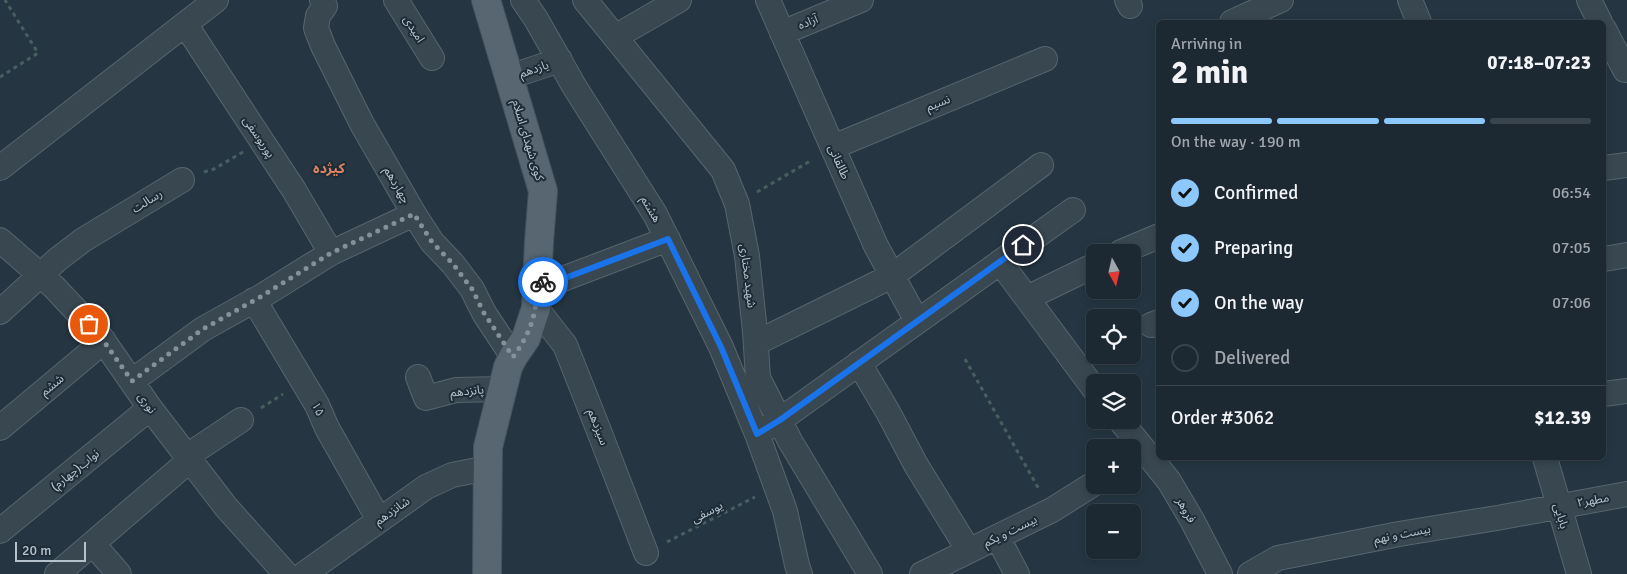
<!DOCTYPE html>
<html lang="en">
<head>
<meta charset="utf-8">
<style>
  body { margin:0; font-family:Signika,"Noto Sans Arabic",sans-serif; background:#29343e; color:#f1f3f6; height:100vh; display:flex; flex-direction:column; font-size:19px; white-space:nowrap }
  * { box-sizing:border-box; margin:0 }
  p { font-size:16px; color:#a0a6ac }
  .icon { flex:none; width:28px; height:28px; fill:none; stroke:currentColor; stroke-width:2; stroke-linecap:round; stroke-linejoin:round }
  .map { position:relative; flex:1; overflow:hidden }
  .drawer { position:absolute; left:1156px; top:20px; width:450px; height:440px; display:flex; flex-direction:column; background:#1c2832; border-radius:8px; box-shadow:0 2px 8px #0003,0 0 0 1px #3a444d }
  .drawer>* { flex:none }
  .needle { width:32px; rotate:172deg }
  .controls { position:absolute; left:1086px; top:244px; display:grid; gap:10px }
  .controls a { display:grid; place-items:center; width:55px; height:55px; border-radius:8px; background:#1c2832; box-shadow:0 2px 8px #0003,0 0 0 1px #3a444d; font-size:25px }
  .scale { position:absolute; left:15px; bottom:12px; width:71px; box-sizing:border-box; padding-left:5px; border:2px solid #b6c2cb; border-top:0; font-size:14px; line-height:18px; white-space:nowrap; color:#b6c2cb; -webkit-text-stroke:4px #1e2c37; paint-order:stroke }
  .pin { position:absolute; display:grid; place-items:center; width:42px; height:42px; color:#fff; margin:-21px; border:2px solid #fff; border-radius:50%; box-shadow:0 1px 5px #0007 }
  .courier { position:absolute; display:grid; place-items:center; width:50px; height:50px; margin:-25px; border:4px solid #1a73e8; border-radius:50%; background:#fff; color:#222; box-shadow:0 1px 6px #0007 }
  .head em { font-style:normal; font-weight:800 }
  .head div { display:flex; flex-direction:column-reverse }
  .head { display:flex; align-items:center; justify-content:space-between; height:85px; padding:0 15px }
  h1 { font-size:32px; font-weight:800; line-height:38px }
  .bar { display:grid; grid-template-columns:repeat(4,1fr); gap:8px 5px; align-content:center; height:60px; padding:0 15px }
  .bar i { height:6px; border-radius:4px; background:#3a444d }
  .bar .on { background:#8cc8fb }
  .bar p { grid-column:span 4 }
  .line { display:flex; align-items:center; gap:12px; padding:0 15px; border-top:1px solid #3a444d }
  .line div { flex:1 }
  ol { padding:0 15px; list-style:none }
  li { display:flex; align-items:center; gap:15px; height:55px }
  li p { margin-inline-start:auto }
  li .icon { padding:5px; border-radius:50%; background:#8cc8fb; color:#111; stroke-width:4 }
  li:last-child { color:#a0a6ac }
  li i { width:28px; height:28px; border:2px solid #3a444d; border-radius:50% }
  .map>svg:first-child { display:block }
  .lines { fill:none; stroke-linecap:round; stroke-linejoin:round }
  .minor-casing { stroke:#57656e; stroke-width:26 }
  .major-casing { stroke:#46535d; stroke-width:30 }
  .path { stroke:#47605f; stroke-width:3; stroke-dasharray:4 4; stroke-linecap:butt }
  .minor { stroke:#394751; stroke-width:24 }
  .major { stroke:#576671; stroke-width:28 }
  .done { stroke:#83919b; stroke-width:5; stroke-dasharray:0 9 }
  .route { stroke:#1a73e8; stroke-width:6 }
  .labels { text-anchor:middle; stroke-width:4; stroke-linejoin:round; paint-order:stroke }
  .street-label { font-size:12px; fill:#b6c2cb; stroke:#1e2c37 }
  .neighbourhood-label { font-size:14px; font-weight:bold; fill:#d98464; stroke:#1e2c37 }
</style>
</head>
<body>
<div class="map">
<svg width="1627" height="574" viewBox="0 0 1627 574">
  <rect width="100%" height="100%" fill="#253642"/>
  <g class="lines">
    <defs>
      <path id="minor" d="M322,0L325,6L318,16L316,28L323,46L362,124L414,214L432,242L453,264L472,289L484,313L513,357
        M396,0L432,58
        M523,0L536,19L574,86L655,214L721,347L757,434L785,511L797,565L800,574
        M585,0L723,170L737,204L747,256L755,332L758,378L790,441L870,574
        M768,0L876,246L917,321
        M1127,0L1130,6
        M1410,0L1419,22
        M1589,0L1600,22
        M1232,22L1281,0
        M185,24L294,190L331,253
        M1604,29L1625,70
        M782,33L861,0
        M615,37L679,0
        M509,77L560,60
        M833,147L1045,59
        M0,168L216,0
        M1604,168L1627,165
        M0,240L54,287L100,336L150,408L226,507L286,574
        M1121,252L1159,236
        M1604,259L1627,255
        M1000,262L1095,390
        M537,282L560,280L668,239
        M1027,298L1095,265
        M254,300L317,405L327,428L379,520
        M536,308L565,345L599,431L646,553
        M0,312L58,259L83,240L182,180
        M1151,325L1159,322
        M756,343L892,276L1041,165
        M859,363L888,412L916,465L969,551
        M418,377L426,398L456,390L502,389
        M132,381L203,329L262,296L331,253L414,214
        M1604,394L1627,391
        M1120,420L1169,481L1192,520L1220,574
        M0,428L104,341
        M767,428L780,420L1073,210
        M187,456L241,420
        M1545,458L1579,574
        M0,531L150,408
        M998,538L1017,574
        M93,544L119,574
        M57,574L190,460
        M304,574L426,487L452,475L488,468
        M922,574L1052,510L1095,483
        M1250,574L1278,558L1399,534L1497,518L1627,494"/>
      <path id="major" d="M486,0L543,191L539,242L536,308L526,338L513,357L508,367L488,447L487,574"/>
    </defs>
    <use href="#minor" class="minor-casing"/>
    <use href="#major" class="major-casing"/>
    <path class="path" d="M0,77L38,53L5,0
      M204,172L214,169L243,152
      M757,192L812,160
      M965,359L1040,491
      M261,408L283,394
      M667,542L755,497"/>
    <use href="#minor" class="minor"/>
    <use href="#major" class="major"/>
  </g>
  <g class="lines">
    <path class="done" d="M89,324L100,336L132,381L203,329L262,296L331,253L414,214L432,242L453,264L472,289L484,313L513,357C532,331 536,314 538,282H543"/>
    <path class="route" d="M543,282L560,280L668,239L721,347L757,434L780,420L1023,245"/>
  </g>
  <g class="labels">
    <g class="street-label">
      <text transform="translate(808 22) rotate(-22)" y="4">آزاده</text>
      <text transform="translate(414 29) rotate(58)" y="4">امیدی</text>
      <text transform="translate(534 69) rotate(-19)" y="4">یازدهم</text>
      <text transform="translate(938 103) rotate(-22)" y="4">نسیم</text>
      <text transform="translate(259 137) rotate(56)" y="4">پوریوسفی</text>
      <text transform="translate(528 140) rotate(73)" y="4">کوی شهدای اسلام</text>
      <text transform="translate(839 162) rotate(66)" y="4">طالقانی</text>
      <text transform="translate(397 185) rotate(60)" y="4">چهاردهم</text>
      <text transform="translate(147 201) rotate(-32)" y="4">رسالت</text>
      <text transform="translate(651 209) rotate(60)" y="4">هشتم</text>
      <text transform="translate(748 276) rotate(83)" y="4">شهید مختاری</text>
      <text transform="translate(52 385) rotate(-40)" y="4">ششم</text>
      <text transform="translate(467 391) rotate(-5)" y="4">پانزدهم</text>
      <text transform="translate(147 403) rotate(54)" y="4">نوری</text>
      <text transform="translate(318 409) rotate(64)" y="4">۱۵</text>
      <text transform="translate(598 427) rotate(69)" y="4">سیزدهم</text>
      <text transform="translate(75 470) rotate(-39)" y="4">نواب(چهارم)</text>
      <text transform="translate(1593 500) rotate(-10)" y="4">مطهر۲</text>
      <text transform="translate(1186 510) rotate(60)" y="4">فروهر</text>
      <text transform="translate(392 511) rotate(-35)" y="4">شانزدهم</text>
      <text transform="translate(707 512) rotate(-27)" y="4">یوسفی</text>
      <text transform="translate(1561 516) rotate(73)" y="4">بابایی</text>
      <text transform="translate(1010 531) rotate(-26)" y="4">بیست و یکم</text>
      <text transform="translate(1402 534) rotate(-11)" y="4">بیست و نهم</text>
    </g>
    <g class="neighbourhood-label">
      <text x="329" y="173">کیژده</text>
    </g>
  </g>
</svg>
<div class="controls">
<a><svg class="needle" viewBox="-14 -14 28 28"><path d="M0-13l5 13h-10z" fill="#e53935"/><path d="M0 13l5-13h-10z" fill="#a0a6ac"/></svg></a>
<a><svg class="icon" aria-label="locate" viewBox="0 0 24 24"><circle cx="12" cy="12" r="6"/><path d="M12 2v4M12 18v4M2 12h4M18 12h4"/></svg></a>
<a><svg class="icon" aria-label="layers" viewBox="0 0 24 24"><path d="M12 4l9 5-9 5-9-5zM3 14l9 5 9-5"/></svg></a>
<a>+</a>
<a>−</a>
</div>
<div class="scale">20 m</div>
<div class="pin" style="left:89px;top:324px;background:#ea580c"><svg class="icon" aria-label="bag" viewBox="0 0 24 24"><path d="M5 8h14l-1 12H6zM9 8a3 3 0 0 1 6 0"/></svg></div>
<div class="pin" style="left:1023px;top:245px;background:#1f2937"><svg class="icon" aria-label="home" viewBox="0 0 24 24"><path d="M3 11l9-7 9 7M6 9v11h12V9"/></svg></div>
<div class="courier" style="left:543px;top:282px"><svg class="icon" aria-label="bike" viewBox="0 0 24 24"><circle cx="6" cy="16" r="4"/><circle cx="18" cy="16" r="4"/><path d="M6 16l4-8h5l3 8M10 8l3 8H6M13 5h3"/></svg></div>
<section class="drawer">
<div class="head"><div><h1>2 min</h1><p>Arriving in</p></div><em>07:18–07:23</em></div>
<div class="bar"><i class="on"></i><i class="on"></i><i class="on"></i><i></i><p>On the way · 190 m</p></div>
<ol>
<li><svg class="icon" aria-label="check" viewBox="0 0 24 24"><path d="M5 12l5 5 9-10"/></svg>Confirmed<p>06:54</p></li>
<li><svg class="icon" aria-label="check" viewBox="0 0 24 24"><path d="M5 12l5 5 9-10"/></svg>Preparing<p>07:05</p></li>
<li><svg class="icon" aria-label="check" viewBox="0 0 24 24"><path d="M5 12l5 5 9-10"/></svg>On the way<p>07:06</p></li>
<li><i></i>Delivered</li>
</ol>
<div class="line" style="height:65px"><div>Order #3062</div><b>$12.39</b></div>
</section>
</div>
</body>
</html>
